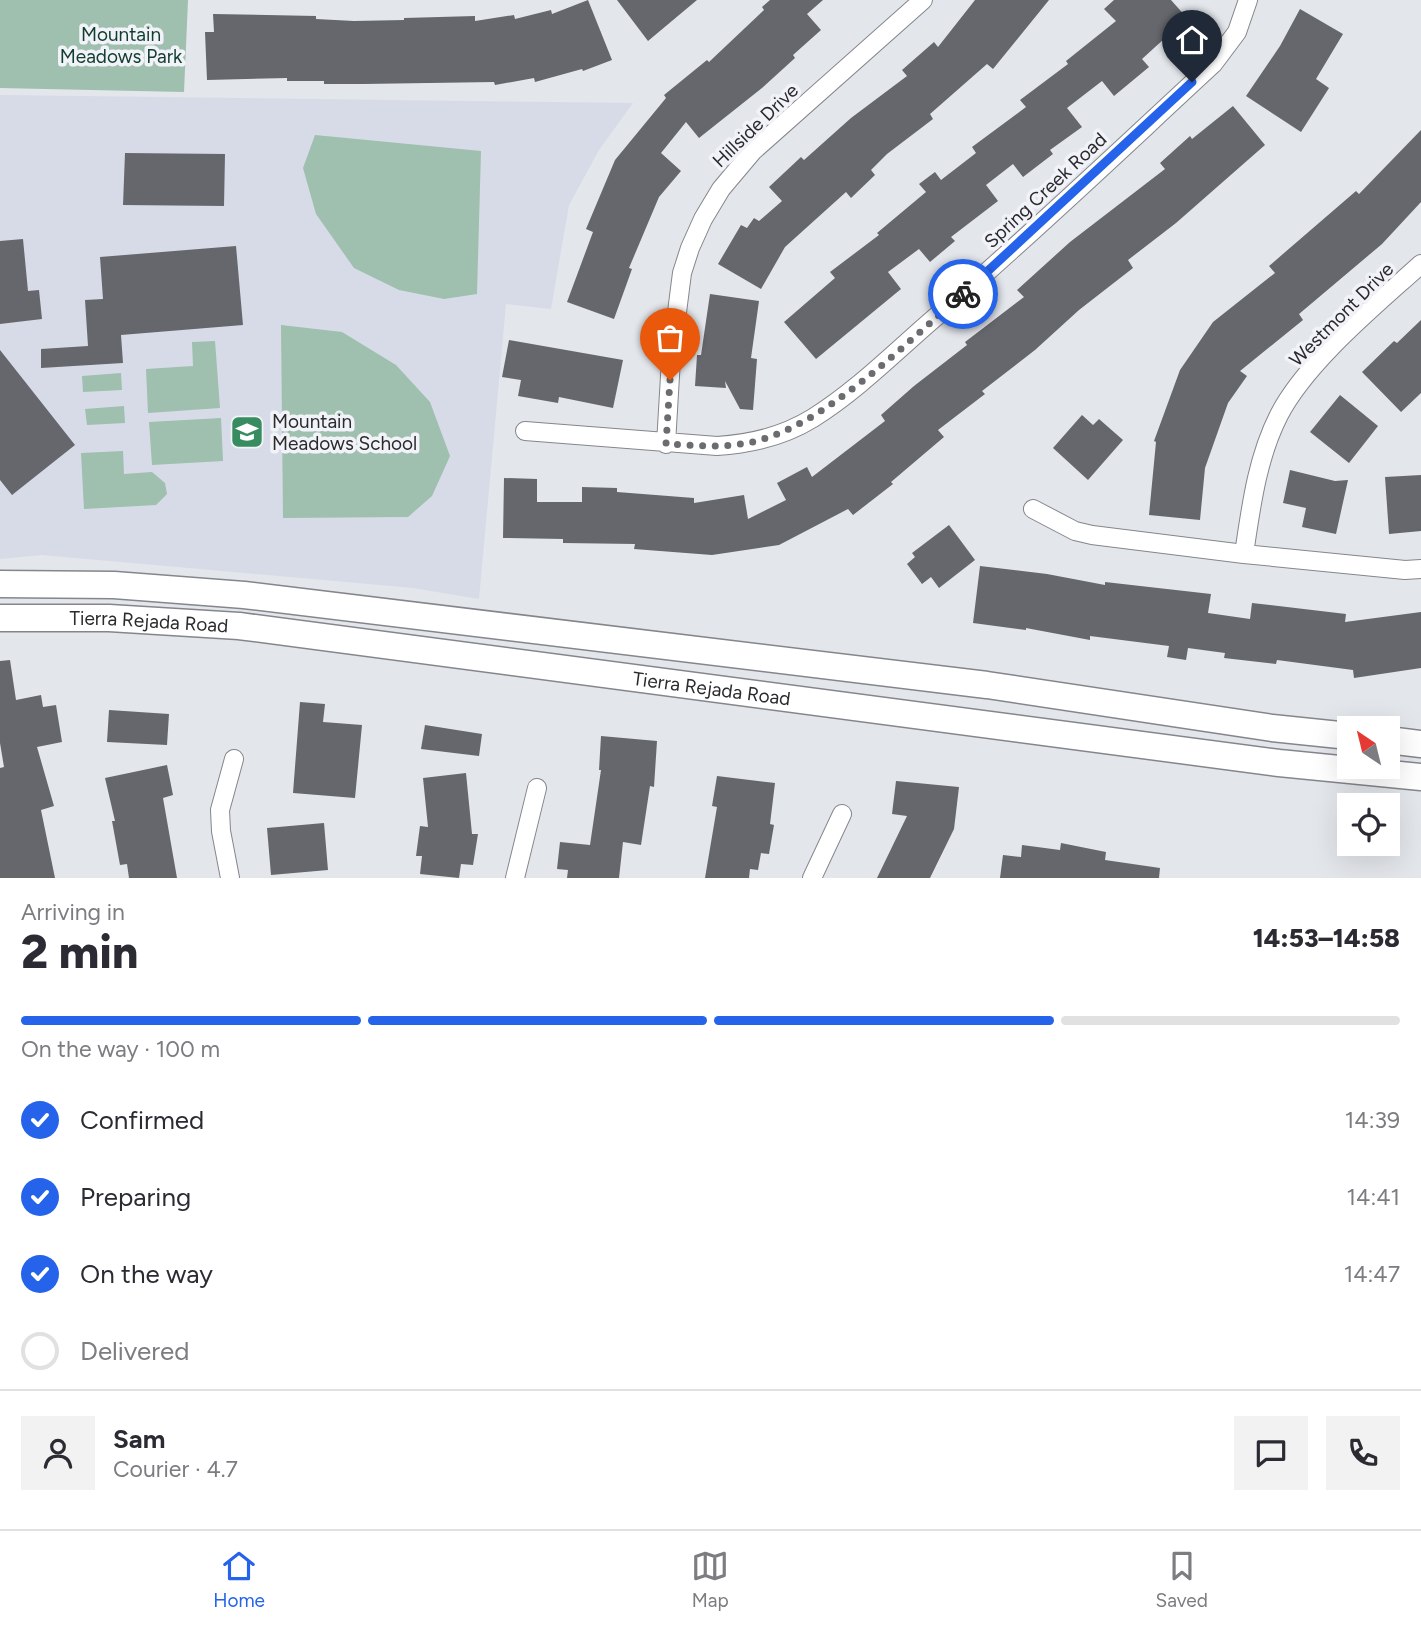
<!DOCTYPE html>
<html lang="en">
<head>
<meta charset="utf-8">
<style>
  body { margin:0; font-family:Figtree,sans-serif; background:#f2f2f3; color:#2b2b33; height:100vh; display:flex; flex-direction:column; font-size:26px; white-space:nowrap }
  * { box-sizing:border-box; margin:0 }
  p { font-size:23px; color:#7c7c81 }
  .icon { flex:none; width:38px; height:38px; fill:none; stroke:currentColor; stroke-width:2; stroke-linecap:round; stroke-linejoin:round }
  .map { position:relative; height:878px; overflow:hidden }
  .details { display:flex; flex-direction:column; background:#fff; flex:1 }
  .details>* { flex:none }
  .needle { width:46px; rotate:325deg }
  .buttons { position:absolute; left:1337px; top:716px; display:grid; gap:14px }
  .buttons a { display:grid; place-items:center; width:63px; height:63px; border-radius:0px; background:#fff; box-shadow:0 7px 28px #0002; font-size:35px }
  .pin { position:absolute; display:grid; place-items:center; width:60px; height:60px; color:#fff; margin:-72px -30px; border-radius:50% 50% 50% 0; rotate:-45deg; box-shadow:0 0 7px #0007 }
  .pin .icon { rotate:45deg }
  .courier { position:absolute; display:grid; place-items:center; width:70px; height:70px; margin:-35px; border:5px solid #2563eb; border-radius:50%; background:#fff; color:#222; box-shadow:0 2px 9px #0007 }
  .head em { font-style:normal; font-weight:800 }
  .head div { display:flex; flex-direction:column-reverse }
  .head { display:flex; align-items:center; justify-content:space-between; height:119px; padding:0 21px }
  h1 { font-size:46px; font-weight:800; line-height:52px }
  .bar { display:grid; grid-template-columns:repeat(4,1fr); gap:10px 7px; align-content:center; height:84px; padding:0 21px }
  .bar i { height:9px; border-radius:5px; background:#e1e1e2 }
  .bar .current { background:#2563eb }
  .bar p { grid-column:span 4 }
  .line { display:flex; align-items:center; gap:18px; padding:0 21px; border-top:2px solid #e1e1e2 }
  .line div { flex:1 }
  .round { display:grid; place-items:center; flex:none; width:74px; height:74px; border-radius:0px; background:#f2f2f3 }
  ol { padding:0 21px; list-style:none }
  li { display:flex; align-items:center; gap:21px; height:77px }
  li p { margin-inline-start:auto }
  li .icon { padding:7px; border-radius:50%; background:#2563eb; color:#fff; stroke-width:4 }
  li:last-child { color:#7c7c81 }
  li i { width:38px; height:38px; border:4px solid #e1e1e2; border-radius:50% }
  .tab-bar { display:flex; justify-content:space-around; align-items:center; height:98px; border-top:2px solid #e1e1e2; background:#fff; font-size:19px; color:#7c7c81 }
  .tab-bar a { display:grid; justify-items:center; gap:4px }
  .tab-bar .current { color:#2563eb }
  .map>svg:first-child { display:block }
  .built { fill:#d6dbe7 }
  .green { fill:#9fbfaf }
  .building { fill:#65676c }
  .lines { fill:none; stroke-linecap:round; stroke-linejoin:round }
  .street-casing { stroke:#84868b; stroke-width:20 }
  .secondary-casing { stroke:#84868b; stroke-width:29 }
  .street { stroke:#fff; stroke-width:18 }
  .secondary { stroke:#fff; stroke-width:26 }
  .done { stroke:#6b6c70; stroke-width:7; stroke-dasharray:0 12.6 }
  .route { stroke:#2563eb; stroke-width:9 }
  .labels { text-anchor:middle; stroke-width:7; stroke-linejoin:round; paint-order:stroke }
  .park-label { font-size:19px; fill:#113d2d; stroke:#f1f3f8 }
  .street-label { font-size:19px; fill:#2b2b2e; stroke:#f1f3f8 }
  .poi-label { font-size:19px; fill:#2b2b2e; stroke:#f1f3f8; text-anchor:start }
</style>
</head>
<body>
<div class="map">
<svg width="1421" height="878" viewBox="0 0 1421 878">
  <rect width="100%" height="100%" fill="#e3e6eb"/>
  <path class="built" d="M0,95L633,103L599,150L569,205L551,309L506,304L479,599L413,588L42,555L0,559Z"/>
  <path class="green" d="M0,0H188L184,92L0,88Z
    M315,135L481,151L477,294L444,299L399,290L354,268L316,214L303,168Z
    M281,325L342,332L396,365L430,402L450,456L432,496L408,517L283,518Z
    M215,341L220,408L148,413L146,369L193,366L192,342Z
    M121,373L122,390L83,392L82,376Z
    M124,406L125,423L87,425L85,409Z
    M221,418L223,461L152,465L149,422Z
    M123,451L124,474L152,472L165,483L167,494L156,505L84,509L81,453Z"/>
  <path class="building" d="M588,0L612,60L583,71L582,69L535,82L534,78L495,85L494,82L363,84H324V81H287V78L207,80L205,32H214L213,14L316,16V19L354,21L404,20V18L475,16V21L514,15L515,19L551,10L552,14Z
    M617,0H697L648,41Z
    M770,0H823L807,14L821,30L793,55L795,58L762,88L699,138L686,122L661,153L681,171L659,197L629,268L632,269L614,319L567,302L593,232L586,229L615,160L666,98L664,95L707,60L709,62L764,10L762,7Z
    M975,0H1049L993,69L987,64L930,114L933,119L887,154L871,170L875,175L851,198L846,192L785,247L761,289L718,264L741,225L747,228L754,218L759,221L782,201L769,187L801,157L804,160L851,118L907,76L902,70L934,42L938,47Z
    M1114,0H1171L1187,18L1142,59L1149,67L1114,96L1102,81L1067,108L1082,127L1050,150L1053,154L1023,177L1013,164L986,185L998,201L951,237L955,241L930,262L919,249L888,272L901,289L816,359L784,322L835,278L830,272L879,235L877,233L926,192L919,184L935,172L941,180L976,153L972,147L1026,107L1020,100L1068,64L1066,61L1116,21L1104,9Z
    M1300,9L1343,34L1316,79L1329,88L1301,132L1246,96L1280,46Z
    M1233,106L1265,145L1176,223L1128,260L1133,268L1079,310L1035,350L982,391L985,394L938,430L944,437L891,482L893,484L853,515L848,509L779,545L712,555L634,549L635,544L563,543V539L503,538L504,478L537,479V502H582V487L617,488V492L694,498V503L744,495L748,519L786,500L777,483L807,467L812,477L885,421L881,415L914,386L967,345L965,342L1024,297L1017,290L1070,242L1165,169L1160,163L1190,136L1192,139Z
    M1421,130V202L1382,244L1299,314L1303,320L1240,371L1247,376L1228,403L1205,468L1200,520L1149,515L1156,442L1154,441L1180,370L1213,322L1275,273L1269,266L1356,191L1359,194Z
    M125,153L225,154L224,206L123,205Z
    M23,239L28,291L39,290L42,319L0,324V241Z
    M236,246L243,325L121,335L123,363L41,368V349L88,346L85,300L103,299L100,257Z
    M710,294L759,301L751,358L757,359L753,410L740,409L725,381L726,388L695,386L697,355H701Z
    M1421,320V393L1401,412L1362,372L1394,341L1397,343Z
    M509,340L623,360L613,408L559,397L558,403L518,396L521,380L502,377Z
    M0,350L75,445L12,495L0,480Z
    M1340,395L1378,426L1349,463L1310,432Z
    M1082,415L1093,425L1099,419L1123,440L1088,480L1053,448Z
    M1290,470L1335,481L1348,480L1336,534L1302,527L1306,508L1283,503Z
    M1421,475V531L1389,534L1385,477Z
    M949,525L975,560L939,588L931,577L922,584L907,564L915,557L912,553Z
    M980,566L1047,574L1105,585V582L1211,594L1208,613L1250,619L1252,603L1346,614L1345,622L1421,612V668L1354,678L1353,670L1277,660L1276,664L1224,658L1225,653L1188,648L1186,660L1167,657L1169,646L1090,636V640L1026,628V630L973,623Z
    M10,660L16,700L41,695L43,707L56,705L62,742L37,747L54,806L41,810L55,878H0V768L4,767L0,743V661Z
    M300,702L325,704L323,722L362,725L355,798L293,793Z
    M109,710L169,714L167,745L107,742Z
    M425,725L482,734L479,756L421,749Z
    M601,736L657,741L654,787L650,786L641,845L623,842L619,878H567L568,870L557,869L560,842L590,845L601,770H599Z
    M167,765L173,795L163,798L177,878H129L127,864L120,865L112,821H115L105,778Z
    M466,773L472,834H478L473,865L461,864L459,878L420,874L422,856H416L420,826L428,827L423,778Z
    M717,776L775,783L770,824L774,825L769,854L761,853L758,870L750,869L749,878H705L717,807L712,806Z
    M896,781L959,787L954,829L930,878H877L907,816L892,814Z
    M324,823L328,870L271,875L267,828Z
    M1061,843L1106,852L1105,860L1160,868L1159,878H1000L1003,855L1021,857L1022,845L1060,850Z"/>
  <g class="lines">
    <defs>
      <path id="street" d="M525,431L717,446C750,444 784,436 813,418C856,391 893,354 931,321C1028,238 1120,150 1213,64L1237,32L1248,0
        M666,444L671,359L682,273L690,248L703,219L721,189L753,151L923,0
        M1033,509L1075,531L1092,535L1244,554L1405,570L1421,569
        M1244,554C1251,507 1257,458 1279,415C1307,361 1376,305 1421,264
        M230,878L221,831L220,810L234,759
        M515,878L537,788
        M812,878L842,814"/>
      <g id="secondary">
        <path d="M0,584L114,585L244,595L987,685L1272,728L1349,736"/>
        <path id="s1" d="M0,618H109L239,626L1279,763L1421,777"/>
        <path d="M1388,740L1421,744"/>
      </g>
    </defs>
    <use href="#street" class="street-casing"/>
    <use href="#secondary" class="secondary-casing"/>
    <use href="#street" class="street"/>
    <use href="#secondary" class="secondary"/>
  </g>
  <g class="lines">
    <path class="done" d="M670,380L666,444C691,445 716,448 741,444C818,434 904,344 963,294"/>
    <path class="route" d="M963,294L1192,82"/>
  </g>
  <defs>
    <symbol id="school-square" viewBox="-11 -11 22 22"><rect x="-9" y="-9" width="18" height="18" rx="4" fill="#378d60" stroke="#f1f3f8"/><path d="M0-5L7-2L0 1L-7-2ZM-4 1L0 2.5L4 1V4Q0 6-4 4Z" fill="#fff"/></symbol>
  </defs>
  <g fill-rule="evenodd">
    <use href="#school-square" x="228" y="413" width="38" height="38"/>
  </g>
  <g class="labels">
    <g class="park-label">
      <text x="121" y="41">Mountain<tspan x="121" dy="22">Meadows Park</tspan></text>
    </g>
    <g class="street-label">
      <text transform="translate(755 125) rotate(-44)" y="7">Hillside Drive</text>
      <text transform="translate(1045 190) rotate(-43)" y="7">Spring Creek Road</text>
      <text transform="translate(1341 314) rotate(-45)" y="7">Westmont Drive</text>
      <text dy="7" stroke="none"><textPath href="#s1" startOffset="149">Tierra Rejada Road</textPath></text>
      <text dy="7" stroke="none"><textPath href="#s1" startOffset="716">Tierra Rejada Road</textPath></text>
    </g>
    <g class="poi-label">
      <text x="272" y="428">Mountain<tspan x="272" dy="22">Meadows School</tspan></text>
    </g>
  </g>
</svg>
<div class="buttons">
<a><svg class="needle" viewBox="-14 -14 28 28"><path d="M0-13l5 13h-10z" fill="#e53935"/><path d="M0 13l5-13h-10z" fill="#7c7c81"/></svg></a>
<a><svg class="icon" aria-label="locate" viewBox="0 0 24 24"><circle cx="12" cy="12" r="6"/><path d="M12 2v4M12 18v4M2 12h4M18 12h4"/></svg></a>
</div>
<div class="pin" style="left:670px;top:380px;background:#ea580c"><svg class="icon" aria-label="bag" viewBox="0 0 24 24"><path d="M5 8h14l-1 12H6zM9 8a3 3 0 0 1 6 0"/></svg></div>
<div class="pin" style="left:1192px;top:82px;background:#1f2937"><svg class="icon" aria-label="home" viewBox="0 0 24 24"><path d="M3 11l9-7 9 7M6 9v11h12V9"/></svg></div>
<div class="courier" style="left:963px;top:294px"><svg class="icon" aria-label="bike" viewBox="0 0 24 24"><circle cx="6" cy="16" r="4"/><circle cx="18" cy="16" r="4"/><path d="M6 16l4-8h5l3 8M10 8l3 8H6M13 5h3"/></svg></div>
</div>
<section class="details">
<div class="head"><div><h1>2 min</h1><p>Arriving in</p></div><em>14:53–14:58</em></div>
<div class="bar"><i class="current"></i><i class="current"></i><i class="current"></i><i></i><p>On the way · 100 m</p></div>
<ol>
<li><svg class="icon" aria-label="check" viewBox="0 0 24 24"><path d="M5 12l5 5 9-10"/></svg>Confirmed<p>14:39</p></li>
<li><svg class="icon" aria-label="check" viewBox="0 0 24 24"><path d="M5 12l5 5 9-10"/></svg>Preparing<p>14:41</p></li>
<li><svg class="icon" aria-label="check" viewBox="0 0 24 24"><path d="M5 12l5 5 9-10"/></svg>On the way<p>14:47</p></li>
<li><i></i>Delivered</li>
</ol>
<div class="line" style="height:126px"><a class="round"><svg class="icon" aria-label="person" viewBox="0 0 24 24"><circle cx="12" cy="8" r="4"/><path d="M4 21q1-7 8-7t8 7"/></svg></a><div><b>Sam</b><p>Courier · 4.7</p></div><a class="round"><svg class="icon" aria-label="chat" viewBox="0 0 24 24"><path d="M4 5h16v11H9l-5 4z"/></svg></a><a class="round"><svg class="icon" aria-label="phone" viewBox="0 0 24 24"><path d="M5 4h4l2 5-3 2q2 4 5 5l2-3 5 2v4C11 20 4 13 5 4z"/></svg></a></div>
</section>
<nav class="tab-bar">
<a class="current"><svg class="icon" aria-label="home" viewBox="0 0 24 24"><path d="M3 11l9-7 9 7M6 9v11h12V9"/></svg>Home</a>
<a><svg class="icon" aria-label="map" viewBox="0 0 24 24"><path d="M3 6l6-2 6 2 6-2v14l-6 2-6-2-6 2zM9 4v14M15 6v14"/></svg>Map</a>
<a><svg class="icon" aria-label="saved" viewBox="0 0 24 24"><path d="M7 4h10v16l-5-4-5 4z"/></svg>Saved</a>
</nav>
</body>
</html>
